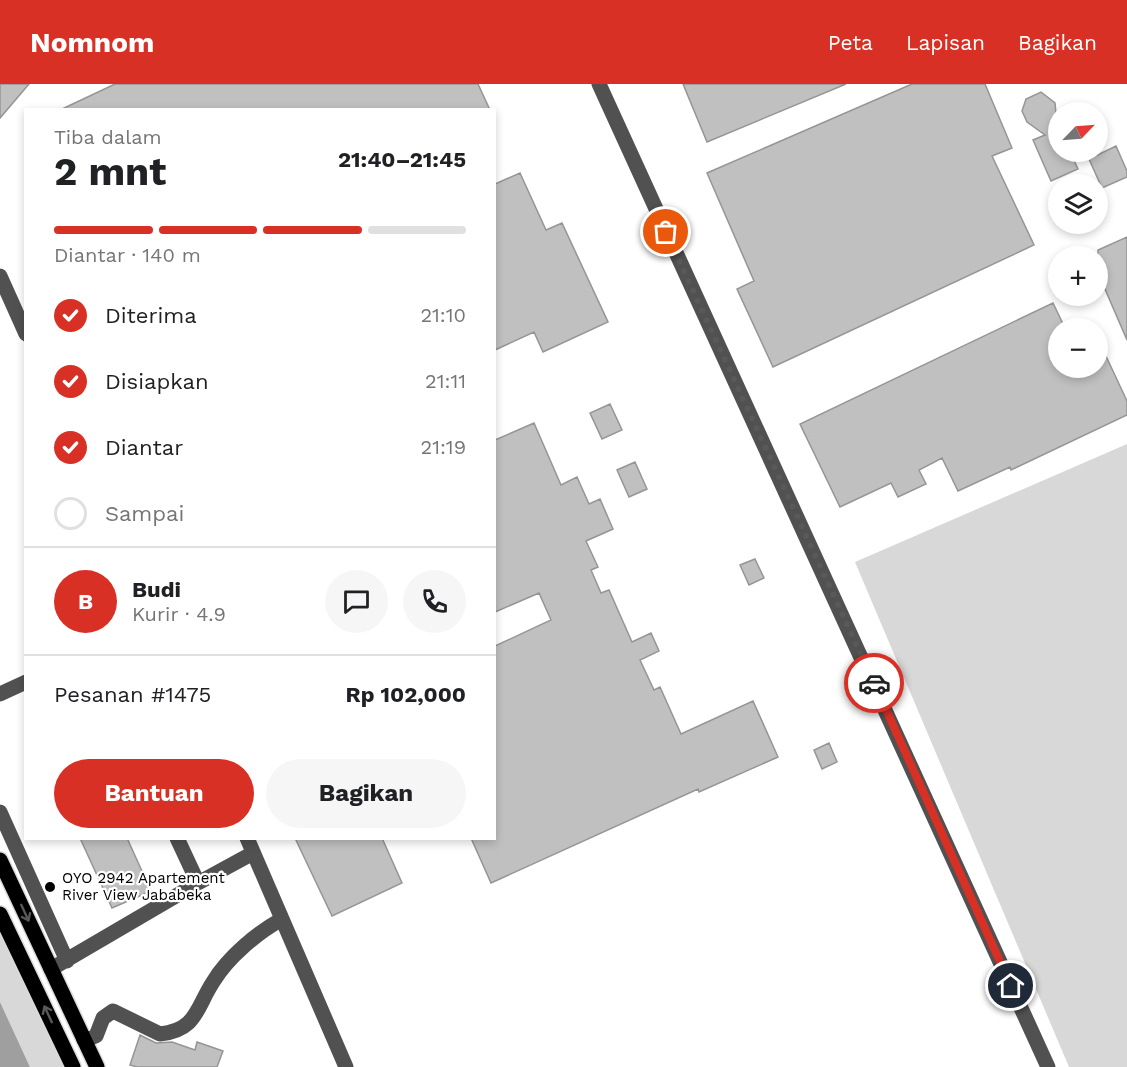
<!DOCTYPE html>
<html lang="id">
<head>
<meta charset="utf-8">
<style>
  body { margin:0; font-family:"Work Sans",sans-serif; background:#f6f6f6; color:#202124; height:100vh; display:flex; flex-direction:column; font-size:22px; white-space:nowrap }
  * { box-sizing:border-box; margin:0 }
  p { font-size:20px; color:#757577 }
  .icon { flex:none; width:33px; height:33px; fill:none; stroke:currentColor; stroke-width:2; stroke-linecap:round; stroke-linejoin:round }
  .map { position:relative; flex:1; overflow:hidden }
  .side { position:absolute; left:24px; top:24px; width:472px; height:732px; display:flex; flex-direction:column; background:#fff; border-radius:0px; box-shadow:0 3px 9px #0003 }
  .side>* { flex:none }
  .needle { width:39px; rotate:65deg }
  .controls { position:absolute; left:1048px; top:18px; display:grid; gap:12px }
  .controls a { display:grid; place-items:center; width:60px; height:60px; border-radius:50%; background:#fff; box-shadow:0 3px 9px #0003; font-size:30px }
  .pin { position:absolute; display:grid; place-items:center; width:51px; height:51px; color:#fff; margin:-26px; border:3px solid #fff; border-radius:50%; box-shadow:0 2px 6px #0007 }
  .courier { position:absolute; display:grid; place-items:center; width:60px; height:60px; margin:-30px; border:4px solid #d93025; border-radius:50%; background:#fff; color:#222; box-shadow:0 2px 8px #0007 }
  .overview em { font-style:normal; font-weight:700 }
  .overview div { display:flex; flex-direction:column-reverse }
  .overview { display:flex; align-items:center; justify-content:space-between; height:102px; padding:0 30px }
  h1 { font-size:39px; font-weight:700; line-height:45px }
  .bar { display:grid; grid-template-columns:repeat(4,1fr); gap:9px 6px; align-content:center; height:72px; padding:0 30px }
  .bar i { height:8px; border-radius:4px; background:#e0e0e0 }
  .bar .active { background:#d93025 }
  .bar p { grid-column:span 4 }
  .line { display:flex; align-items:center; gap:15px; padding:0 30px; border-top:2px solid #e0e0e0 }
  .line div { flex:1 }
  .round { display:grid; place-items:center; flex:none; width:63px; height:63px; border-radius:32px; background:#f6f6f6 }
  ol { padding:0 30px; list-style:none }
  li { display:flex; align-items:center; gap:18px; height:66px }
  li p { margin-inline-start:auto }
  li .icon { padding:6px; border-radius:50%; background:#d93025; color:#fff; stroke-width:4 }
  li:last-child { color:#757577 }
  li i { width:33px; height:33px; border:3px solid #e0e0e0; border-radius:50% }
  .button { display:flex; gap:12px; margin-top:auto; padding:12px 30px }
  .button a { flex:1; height:69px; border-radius:36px; background:#d93025; color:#fff; font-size:24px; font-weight:700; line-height:69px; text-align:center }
  .button a+a { background:#f6f6f6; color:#202124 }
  header { display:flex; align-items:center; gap:36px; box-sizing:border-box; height:84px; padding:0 30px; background:#d93025; color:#fff }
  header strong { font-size:28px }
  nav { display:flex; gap:33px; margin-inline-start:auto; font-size:21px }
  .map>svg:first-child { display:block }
  .green { fill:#d8d8d8 }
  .water { fill:#9f9f9f }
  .building { fill:#c0c0c0; stroke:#959595; stroke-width:1.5 }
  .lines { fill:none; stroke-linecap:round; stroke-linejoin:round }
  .major-casing { stroke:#dbdbdb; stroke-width:18 }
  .minor { stroke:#515151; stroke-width:15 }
  .major { stroke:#000; stroke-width:15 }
  .oneway { stroke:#595959 }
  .done { stroke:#595959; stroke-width:6; stroke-dasharray:0 10.8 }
  .route { stroke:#d93025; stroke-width:8 }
  .poi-dot { fill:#000; stroke:#fff; stroke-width:2 }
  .labels { text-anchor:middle; stroke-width:4.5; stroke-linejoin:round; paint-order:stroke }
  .poi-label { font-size:15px; fill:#000; stroke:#fff; text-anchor:start }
</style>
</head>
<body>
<header>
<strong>Nomnom</strong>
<nav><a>Peta</a><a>Lapisan</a><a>Bagikan</a></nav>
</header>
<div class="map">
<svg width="1127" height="983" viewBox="0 0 1127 983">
  <rect width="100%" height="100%" fill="#fff"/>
  <path class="green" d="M1127,360V983H1069L855,478Z
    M0,831L72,983H30L0,918Z"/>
  <path class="water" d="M0,918L30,983H0Z"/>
  <path class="building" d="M0,0H29L0,34Z
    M115,0H478L490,26H60Z
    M683,0H846L707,58Z
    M912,0H985L1012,64L992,72L1034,161L773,283L737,205L754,197L707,89Z
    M1041,8L1055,19L1056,30L1052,40L1059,57V68H1070L1078,85L1051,97L1033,56L1045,51L1027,38L1022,27L1026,15Z
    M1116,62L1127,87V93L1102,104L1089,75Z
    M520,89L546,146L562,139L608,238L543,268L534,248L495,266V100Z
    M1127,153V256L1098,189V166Z
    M1053,219L1065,244H1059V284H1098V255L1127,317V331L1011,386L1010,383L958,407L942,374L919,386L926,400L898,413L891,399L840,423L800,340Z
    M610,320L622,346L602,355L590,329Z
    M534,339L561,401L577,393L589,420L600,415L613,445L586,457L598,483L591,486L601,509L609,506L632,558L651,549L659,567L640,576L654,606L660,603L681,650L753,617L778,673L699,708L698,705L491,799L471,754H495V562L551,536L539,509L495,528V356Z
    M635,378L647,405L629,413L617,386Z
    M755,475L764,494L749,501L740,481Z
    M829,659L837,678L822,685L814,666Z
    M80,754H127L151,807L112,824Z
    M295,754H382L402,799L332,832Z
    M140,951L156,959L172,958L195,966L197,958L223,967L217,983H137L130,981Z"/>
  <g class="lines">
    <defs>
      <path id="major" d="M0,776L97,983
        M0,830L73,983"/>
    </defs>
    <use href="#major" class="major-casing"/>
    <path class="minor" d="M599,0L1048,983
      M0,192L26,250
      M0,610L26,598
      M0,728L67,877
      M247,754L346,983
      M198,799L253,769
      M51,885L198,799L177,754
      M84,956L96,952L103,934L113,927L160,950C197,946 196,924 213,898C228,873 257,849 282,835"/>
    <use href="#major" class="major"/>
  </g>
  <defs><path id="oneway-shaft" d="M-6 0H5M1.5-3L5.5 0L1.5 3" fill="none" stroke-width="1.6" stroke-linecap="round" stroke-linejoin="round" transform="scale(1.5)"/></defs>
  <g class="oneway">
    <use href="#oneway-shaft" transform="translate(25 829) rotate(65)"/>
    <use href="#oneway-shaft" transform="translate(48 930) rotate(-115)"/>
  </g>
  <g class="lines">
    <path class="done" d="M666,148L874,599"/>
    <path class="route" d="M874,599L1011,902"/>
  </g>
  <circle class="poi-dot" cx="50" cy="803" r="6"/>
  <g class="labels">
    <g class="poi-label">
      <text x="62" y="799">OYO 2942 Apartement<tspan x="62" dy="17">River View Jababeka</tspan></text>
    </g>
  </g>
</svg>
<div class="controls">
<a><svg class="needle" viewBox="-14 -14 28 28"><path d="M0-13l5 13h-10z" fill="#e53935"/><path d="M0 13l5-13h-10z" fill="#757577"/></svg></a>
<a><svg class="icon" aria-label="layers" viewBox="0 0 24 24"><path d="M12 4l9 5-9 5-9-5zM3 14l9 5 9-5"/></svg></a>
<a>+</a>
<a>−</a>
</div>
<div class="pin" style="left:666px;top:148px;background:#ea580c"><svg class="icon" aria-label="bag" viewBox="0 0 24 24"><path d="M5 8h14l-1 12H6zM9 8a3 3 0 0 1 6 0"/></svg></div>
<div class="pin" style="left:1011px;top:902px;background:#1f2937"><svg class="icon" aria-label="home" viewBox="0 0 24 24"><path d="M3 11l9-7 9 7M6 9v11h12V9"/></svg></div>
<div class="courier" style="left:874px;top:599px"><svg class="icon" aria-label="car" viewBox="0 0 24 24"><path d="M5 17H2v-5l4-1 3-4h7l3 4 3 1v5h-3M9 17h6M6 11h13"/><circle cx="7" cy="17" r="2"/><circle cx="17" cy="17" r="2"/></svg></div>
<section class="side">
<div class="overview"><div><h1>2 mnt</h1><p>Tiba dalam</p></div><em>21:40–21:45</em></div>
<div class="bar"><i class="active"></i><i class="active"></i><i class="active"></i><i></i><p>Diantar · 140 m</p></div>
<ol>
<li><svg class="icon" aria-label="check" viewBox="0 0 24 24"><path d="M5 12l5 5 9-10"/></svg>Diterima<p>21:10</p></li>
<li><svg class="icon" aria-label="check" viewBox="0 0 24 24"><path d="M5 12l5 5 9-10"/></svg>Disiapkan<p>21:11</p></li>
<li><svg class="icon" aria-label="check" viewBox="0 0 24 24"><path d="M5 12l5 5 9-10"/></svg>Diantar<p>21:19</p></li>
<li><i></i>Sampai</li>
</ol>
<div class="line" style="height:108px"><b class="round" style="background:#d93025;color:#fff">B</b><div><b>Budi</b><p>Kurir · 4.9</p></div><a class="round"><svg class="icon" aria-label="chat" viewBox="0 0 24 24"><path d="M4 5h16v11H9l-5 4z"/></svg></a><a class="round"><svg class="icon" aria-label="phone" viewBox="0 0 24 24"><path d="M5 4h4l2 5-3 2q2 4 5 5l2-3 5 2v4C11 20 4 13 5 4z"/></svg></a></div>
<div class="line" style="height:78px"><div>Pesanan #1475</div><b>Rp 102,000</b></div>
<div class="button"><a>Bantuan</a><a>Bagikan</a></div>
</section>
</div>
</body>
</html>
